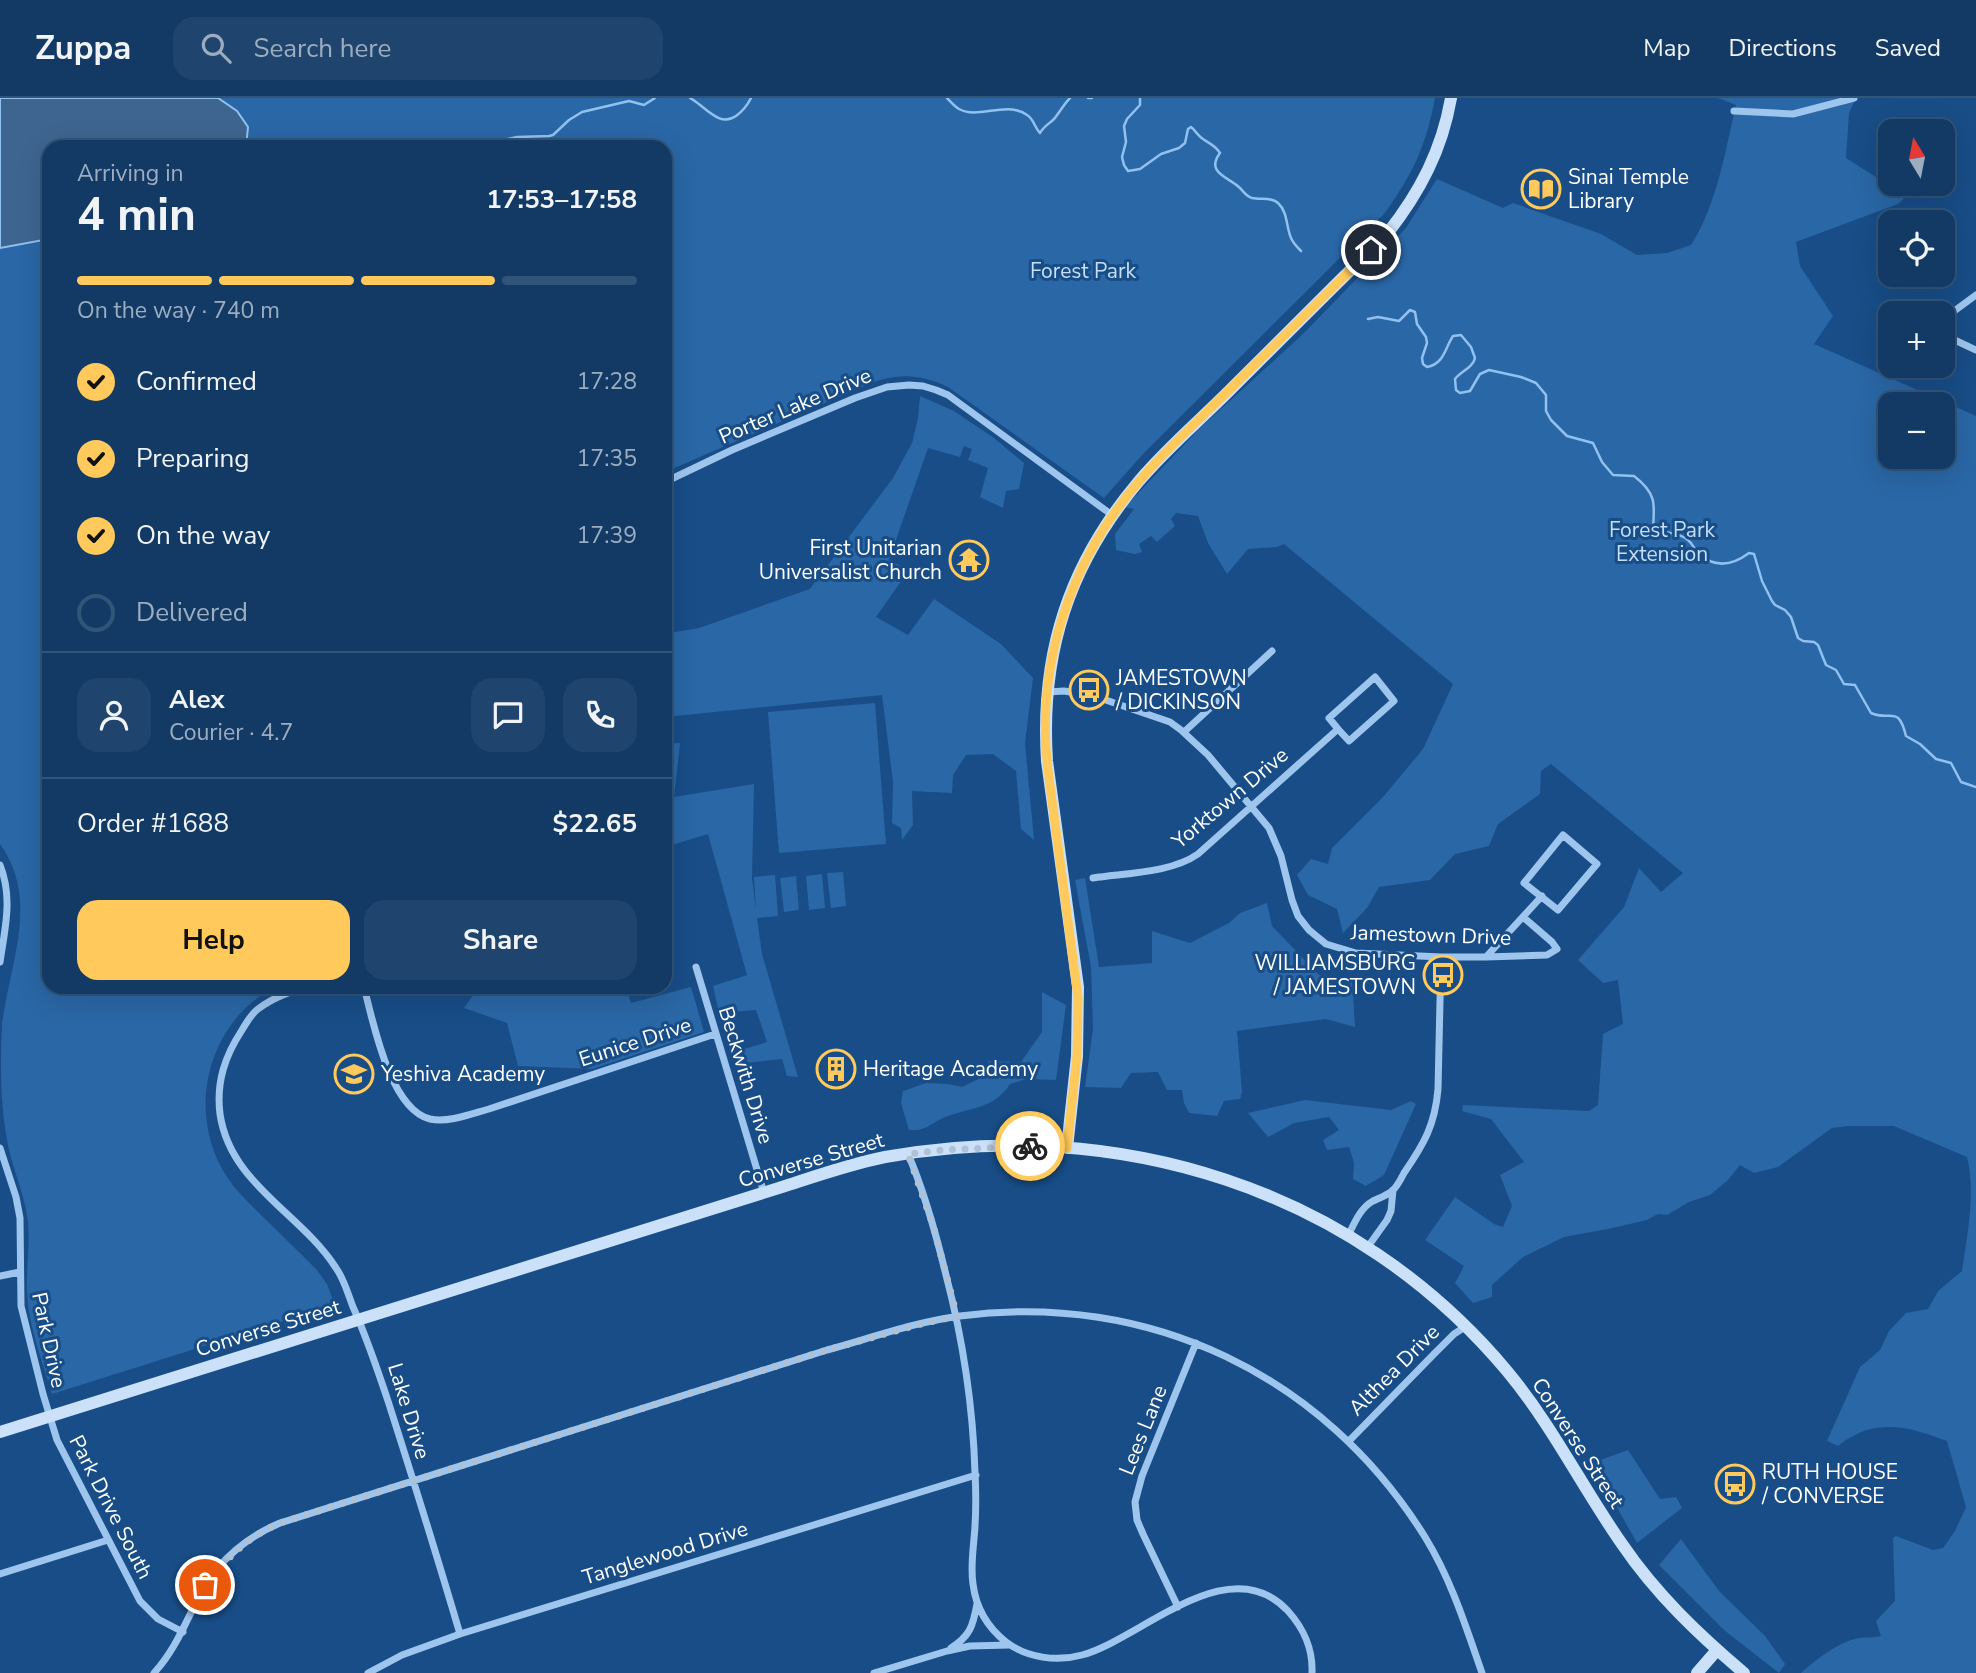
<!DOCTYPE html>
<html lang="en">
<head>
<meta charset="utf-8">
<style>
  body { margin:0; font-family:"Nunito Sans",sans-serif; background:#1f456e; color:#f1f3f6; height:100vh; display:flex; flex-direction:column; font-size:26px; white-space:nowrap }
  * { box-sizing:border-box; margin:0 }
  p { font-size:23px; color:#9cadbf }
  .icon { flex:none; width:38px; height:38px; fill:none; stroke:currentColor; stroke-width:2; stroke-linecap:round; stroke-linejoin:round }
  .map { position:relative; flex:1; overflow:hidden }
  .sheet { position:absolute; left:42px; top:42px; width:630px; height:854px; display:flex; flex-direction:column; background:#123a65; border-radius:21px; box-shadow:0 7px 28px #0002,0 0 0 2px #315479 }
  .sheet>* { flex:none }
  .needle { width:46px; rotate:350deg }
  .tools { position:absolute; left:1878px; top:21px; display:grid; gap:14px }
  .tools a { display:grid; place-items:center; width:77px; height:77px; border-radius:14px; background:#123a65; box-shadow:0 7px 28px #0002,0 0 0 2px #315479; font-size:35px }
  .pin { position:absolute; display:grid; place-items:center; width:60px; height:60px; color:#fff; margin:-30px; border:4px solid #fff; border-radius:50%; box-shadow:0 2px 7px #0007 }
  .courier { position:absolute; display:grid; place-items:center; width:70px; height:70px; margin:-35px; border:5px solid #ffc95b; border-radius:50%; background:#fff; color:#222; box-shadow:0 2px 9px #0007 }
  .overview em { font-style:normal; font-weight:700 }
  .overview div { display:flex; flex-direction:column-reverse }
  .overview { display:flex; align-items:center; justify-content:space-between; height:119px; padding:0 35px }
  h1 { font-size:46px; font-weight:700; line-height:52px }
  .bar { display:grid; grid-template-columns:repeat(4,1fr); gap:10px 7px; align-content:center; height:84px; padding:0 35px }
  .bar i { height:9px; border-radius:5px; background:#315479 }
  .bar .current { background:#ffc95b }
  .bar p { grid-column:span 4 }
  .line { display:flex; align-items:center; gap:18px; padding:0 35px; border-top:2px solid #315479 }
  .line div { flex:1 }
  .round { display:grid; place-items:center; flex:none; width:74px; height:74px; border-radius:21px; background:#1f456e }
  ol { padding:0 35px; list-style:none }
  li { display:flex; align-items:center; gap:21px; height:77px }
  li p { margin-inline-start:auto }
  li .icon { padding:7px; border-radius:50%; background:#ffc95b; color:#111; stroke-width:4 }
  li:last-child { color:#9cadbf }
  li i { width:38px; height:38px; border:4px solid #315479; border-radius:50% }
  .button { display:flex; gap:14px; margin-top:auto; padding:14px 35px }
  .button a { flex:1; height:80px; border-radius:21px; background:#ffc95b; color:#111; font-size:28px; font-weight:700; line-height:80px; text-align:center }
  .button a+a { background:#1f456e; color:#f1f3f6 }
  header { display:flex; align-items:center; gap:42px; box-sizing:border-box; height:98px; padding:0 35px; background:#123a65; border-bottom:2px solid #315479 }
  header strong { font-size:33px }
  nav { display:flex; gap:38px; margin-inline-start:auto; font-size:24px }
  .search { width:490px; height:63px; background:#1f456e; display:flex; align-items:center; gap:18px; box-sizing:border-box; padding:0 24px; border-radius:21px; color:#9cadbf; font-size:26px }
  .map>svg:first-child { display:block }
  .green { fill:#2a67a6; fill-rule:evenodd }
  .water { fill:#3e6590; stroke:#91c1f0; stroke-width:2 }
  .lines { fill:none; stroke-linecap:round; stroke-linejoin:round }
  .stream { stroke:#91c1f0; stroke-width:2.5 }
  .street { stroke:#9ec5ed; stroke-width:7 }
  .secondary { stroke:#cbe1f9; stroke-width:12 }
  .done { stroke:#aec1d5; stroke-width:7; stroke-dasharray:0 12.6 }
  .route { stroke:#ffc95b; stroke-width:9 }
  .labels { text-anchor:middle; stroke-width:6; stroke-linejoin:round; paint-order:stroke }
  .poi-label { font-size:21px; fill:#fff; stroke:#184d87; text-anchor:start }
  .park-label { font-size:21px; fill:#c4dffa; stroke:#184d87 }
  .street-label { font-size:21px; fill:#fff; stroke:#184d87 }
</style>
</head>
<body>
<header>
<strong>Zuppa</strong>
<div class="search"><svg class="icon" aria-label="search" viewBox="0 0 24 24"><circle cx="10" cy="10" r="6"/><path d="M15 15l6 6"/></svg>Search here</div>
<nav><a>Map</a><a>Directions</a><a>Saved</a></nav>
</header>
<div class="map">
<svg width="1976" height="1575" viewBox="0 0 1976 1575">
  <rect width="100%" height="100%" fill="#184d87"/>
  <path class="green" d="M0,0H1435C1426,48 1413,76 1384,116L1143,356L1104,400L948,289C921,276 898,275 871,285L665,374V49H49V889H275C207,924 185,1015 227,1079C237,1094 250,1106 263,1119C281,1136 299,1154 317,1172L327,1186L335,1207L52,1296C42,1262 28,1228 27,1193C26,1170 30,1147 28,1124C25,1099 15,1076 9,1052C0,1010 0,968 2,926C10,864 40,802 0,746Z
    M1718,0H1856L1849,15L1846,60L1876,79L1890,67V86H1919L1898,106L1796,144L1800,168L1833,218L1814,246L1976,318V1575H1801C1815,1562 1840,1543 1859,1540C1866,1539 1873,1540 1881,1538L1876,1523L1895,1503L1893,1440L1896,1438L1933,1452L1943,1450L1955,1433L1966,1409L1947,1343C1907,1328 1874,1319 1838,1348L1827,1343L1860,1269L1880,1252L1889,1233L1906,1215L1928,1211L1938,1193L1962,1173C1967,1139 1976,1093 1967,1059L1894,1028H1849L1832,1030L1778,1069L1754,1075L1740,1067L1728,1082L1710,1097L1689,1104L1667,1117L1658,1116L1647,1122L1608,1131L1564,1139L1523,1159L1492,1187V1199L1473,1205L1455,1185L1464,1168L1425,1142L1455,1099L1494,1126L1503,1129L1512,1108L1500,1077L1524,1064L1491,1021L1462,1013L1463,1007L1589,1013L1598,1007L1603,936L1623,926L1618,882L1603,885L1578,862L1624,809L1639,770L1661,794L1683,775L1551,666L1541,673L1540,696L1498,726L1489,748L1455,756L1430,782L1379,789L1367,810L1343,835L1337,811L1308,797L1297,777L1311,761L1328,766L1332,750L1383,699L1423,651L1453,586L1284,446L1277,449L1248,451L1227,476L1208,445L1198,418L1176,415L1171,421L1175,428L1157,444L1151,438L1139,446L1142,454L1135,456L1116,452L1115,436L1134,411L1125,409L1199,331L1303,236L1406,130L1437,81L1503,110L1513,105L1601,136L1637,157L1667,155L1691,147C1717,106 1725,54 1736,7ZM1890,306H1942V359H1890Z
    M920,298L954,313L994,340L1024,365L1019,391L1006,393L1003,410L980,399L988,370L968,362L972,351L964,348L960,359L928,350L889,462L909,472L876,519L908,537L934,501L1001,546L1033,580L1025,645L1034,742L1021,731L1016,673L993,656L966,657L953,677L952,695L912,693L913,727L902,742L901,730L892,725L893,684L882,597L665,619V531L670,535L699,530L810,491L893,380L912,345L918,320Z
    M875,605L886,746L779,755L768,614Z
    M680,645L674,699L754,686L752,780L756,813L754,779L775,777L778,818L757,820L762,856L798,979L787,978L782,961L737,966L731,955L767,944L756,912L719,915L713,888L747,877L708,736L665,749V646Z
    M843,774L846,808L831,810L827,775Z
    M822,776L825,810L809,812L806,778Z
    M796,778L799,812L784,814L780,780Z
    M1085,780L1099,869L1152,865V833L1190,845L1229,825L1240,815L1267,805L1272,828L1319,877L1352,879L1355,929L1326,921L1237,933L1242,994L1240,1001L1224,1003L1217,1018L1189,1015L1184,1005L1182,992H1167L1158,974L1131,975L1121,990L1085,989L1093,931L1091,869L1075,782Z
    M479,889H626L631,905L691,889L704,934L592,971L518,968L507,925L464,910Z
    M1042,894L1066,907L1056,982L1026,981L1010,986C993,1013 966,1009 941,1021C926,1028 926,1033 909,1032L901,1005L903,993L926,985L948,986L962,989L989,976L988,963L1021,964L1042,934Z
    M1305,1002L1391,1012L1411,1003L1416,1006L1384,1077L1366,1088L1353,1081L1354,1065L1349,1049L1327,1052L1323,1042L1339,1032L1329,1019L1294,1025L1268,1039L1248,1015Z
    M1628,1352L1660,1401L1676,1399L1682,1410L1637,1445L1592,1365Z
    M1681,1441L1719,1493L1765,1538L1785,1566L1779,1575L1724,1532L1659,1467Z"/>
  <path class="water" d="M0,0H218L237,13L248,29L246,49H49V141L0,150Z"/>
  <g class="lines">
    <path class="stream" d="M690,0C705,8 719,30 736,18C743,13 747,8 751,0
      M947,0C951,4 955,9 959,11C979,22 1006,2 1027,17C1034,21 1034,29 1040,35C1044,28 1049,26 1054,21C1059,15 1064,6 1070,0
      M1088,0H1092
      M1140,0V7L1127,21L1124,28L1126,44L1122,59L1124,67L1128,73L1140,71L1161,56L1179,50L1185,45L1188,31L1191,29C1195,32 1198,38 1203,41C1210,46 1215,47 1220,55C1205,75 1229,79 1240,90C1244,94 1246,98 1252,100C1260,102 1272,99 1278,105C1288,114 1286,129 1291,140C1293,145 1297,149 1301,153
      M472,49L517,39L549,38L553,37L569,22L582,14L629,3L644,7L655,0
      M1368,221L1378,219L1399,223L1410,212L1415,214L1417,226L1426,239L1427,245L1422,260L1423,266L1427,269C1444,266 1445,250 1453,238L1461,237L1471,249L1475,260C1473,270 1461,273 1455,281L1456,292L1460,295L1470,293L1480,276L1489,272L1521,279L1536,285L1546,297V313L1551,322L1567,338L1593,345L1602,364L1613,377L1634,378C1656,395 1655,405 1653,430L1656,434C1665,433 1681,436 1688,442C1693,446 1694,451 1698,455C1715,471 1733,467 1749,455L1754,456L1762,483L1772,503L1775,507L1785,512L1791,519L1798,540L1803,543L1814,544L1818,547L1826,567L1836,572L1844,586L1855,587L1871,615C1891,624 1898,606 1906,638L1920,646L1936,661L1951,665L1961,684L1976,689"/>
    <path class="street" d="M1734,13L1793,16L1854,0
      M1942,222L1976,197
      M1942,236L1976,252
      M1880,266L1890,259
      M665,384L732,352L855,300L887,289L909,287L923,288L936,292L948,297L1112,417
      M1048,594L1064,593L1094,598L1170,624L1181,632L1208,657L1269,730L1281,758L1292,802L1298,818L1309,832L1326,846L1356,855L1441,859H1486L1547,857L1557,851L1552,844L1523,819
      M1184,634L1272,553
      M1563,737L1597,766L1558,812L1524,785Z
      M0,767C13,800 5,830 0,864
      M1093,780C1126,775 1171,775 1198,756L1338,631L1329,620L1375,579L1394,603L1349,643L1338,631
      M1486,859L1542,798
      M696,869L764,1095
      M312,889C293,892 274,899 258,911C251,916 247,924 242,932C225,958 216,984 220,1016C230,1086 301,1115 336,1170C344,1181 348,1196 353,1209C367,1240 377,1270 388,1303C413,1381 437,1458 460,1536
      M364,889C373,924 390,1011 430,1021C448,1025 471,1016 489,1011L715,936
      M0,1050L16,1099L20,1120L21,1208L43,1296L57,1342L140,1503L158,1521L183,1534
      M908,1056C925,1095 936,1136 946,1177C963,1242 973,1308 975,1375C976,1393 976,1411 975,1428C974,1447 970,1467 973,1486C976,1510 987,1529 1006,1544C1027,1560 1057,1564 1082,1557C1141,1541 1229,1449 1288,1513C1304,1531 1313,1550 1312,1575
      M1348,1138C1354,1126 1360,1110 1373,1103C1379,1100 1386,1098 1392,1093C1397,1089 1401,1081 1404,1075C1424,1046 1435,1027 1438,991L1441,859
      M1367,1150L1387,1122L1391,1113L1393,1092
      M0,1178L20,1174
      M1349,1343L1433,1257L1454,1236L1465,1229
      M0,1476L108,1442
      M1178,1509L1143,1436L1137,1422L1135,1404L1142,1378L1196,1245
      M951,1550C970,1538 973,1528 977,1506
      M154,1575C177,1550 187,1520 203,1491C220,1461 249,1438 280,1425L827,1252C871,1240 915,1224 960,1218C1149,1193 1324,1277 1425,1439C1451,1481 1466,1529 1482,1575
      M368,1575L402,1557L460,1536L976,1377
      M874,1575L947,1553L970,1548L1009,1547"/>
    <path class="secondary" d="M1067,1050L1077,958L1078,889L1047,663C1040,555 1069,466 1139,383C1166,351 1199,323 1229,293C1282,240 1334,188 1387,136C1420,94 1442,52 1451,0
      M0,1334L782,1089C816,1078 850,1066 885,1059C1117,1017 1354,1090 1507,1273C1552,1327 1582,1389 1622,1446C1656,1496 1698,1536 1744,1575
      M1697,1575L1717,1552"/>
  </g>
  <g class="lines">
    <path class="done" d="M205,1487C227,1460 248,1438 280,1425L827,1252L917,1227L957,1218L933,1127L908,1056L943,1052L1030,1048"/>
    <path class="route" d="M1030,1048L1067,1050L1077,958L1078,899L1048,672C1035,566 1071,461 1141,381C1167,350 1198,323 1227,294C1275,247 1323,199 1371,152"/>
  </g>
  <defs>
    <symbol id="library-ring" viewBox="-11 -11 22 22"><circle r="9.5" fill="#184d87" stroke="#ffc95b" stroke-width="1.5"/><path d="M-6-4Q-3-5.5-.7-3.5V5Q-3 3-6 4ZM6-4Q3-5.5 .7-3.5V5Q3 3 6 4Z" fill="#ffc95b"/></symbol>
    <symbol id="temple-ring" viewBox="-11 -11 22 22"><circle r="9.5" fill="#184d87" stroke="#ffc95b" stroke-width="1.5"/><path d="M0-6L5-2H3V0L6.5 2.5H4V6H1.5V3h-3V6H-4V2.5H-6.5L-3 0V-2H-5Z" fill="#ffc95b"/></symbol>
    <symbol id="bus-ring" viewBox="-11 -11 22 22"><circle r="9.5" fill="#184d87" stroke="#ffc95b" stroke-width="1.5"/><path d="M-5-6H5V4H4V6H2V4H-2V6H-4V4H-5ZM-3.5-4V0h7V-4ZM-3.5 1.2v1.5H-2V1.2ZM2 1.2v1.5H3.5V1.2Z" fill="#ffc95b"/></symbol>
    <symbol id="building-ring" viewBox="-11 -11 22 22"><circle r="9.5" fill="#184d87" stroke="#ffc95b" stroke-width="1.5"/><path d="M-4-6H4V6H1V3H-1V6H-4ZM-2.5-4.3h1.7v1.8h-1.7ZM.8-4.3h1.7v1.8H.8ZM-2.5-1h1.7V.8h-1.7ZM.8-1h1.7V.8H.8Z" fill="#ffc95b"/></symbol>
    <symbol id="school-ring" viewBox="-11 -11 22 22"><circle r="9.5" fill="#184d87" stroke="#ffc95b" stroke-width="1.5"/><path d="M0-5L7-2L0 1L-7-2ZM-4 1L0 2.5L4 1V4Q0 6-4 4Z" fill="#ffc95b"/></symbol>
  </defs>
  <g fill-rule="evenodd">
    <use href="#library-ring" x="1519" y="69" width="44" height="44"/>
    <use href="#temple-ring" x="947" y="440" width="44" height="44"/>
    <use href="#bus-ring" x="1067" y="570" width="44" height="44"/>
    <use href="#bus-ring" x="1421" y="855" width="44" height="44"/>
    <use href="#building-ring" x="814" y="949" width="44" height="44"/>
    <use href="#school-ring" x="332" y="954" width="44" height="44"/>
    <use href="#bus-ring" x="1713" y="1364" width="44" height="44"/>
  </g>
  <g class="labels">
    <g class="poi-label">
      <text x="1568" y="86">Sinai Temple<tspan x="1568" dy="24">Library</tspan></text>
      <text x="942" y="457" text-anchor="end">First Unitarian<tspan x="942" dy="24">Universalist Church</tspan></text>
      <text x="1116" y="587">JAMESTOWN<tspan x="1116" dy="24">/ DICKINSON</tspan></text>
      <text x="1416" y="872" text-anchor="end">WILLIAMSBURG<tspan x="1416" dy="24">/ JAMESTOWN</tspan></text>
      <text x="863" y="978">Heritage Academy</text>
      <text x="381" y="983">Yeshiva Academy</text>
      <text x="1762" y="1381">RUTH HOUSE<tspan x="1762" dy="24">/ CONVERSE</tspan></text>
    </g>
    <g class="park-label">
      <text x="1083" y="180">Forest Park</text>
      <text x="1662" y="439">Forest Park<tspan x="1662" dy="24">Extension</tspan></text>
    </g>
    <g class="street-label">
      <text transform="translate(795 308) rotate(-23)" y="7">Porter Lake Drive</text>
      <text transform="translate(1230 700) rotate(-40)" y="7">Yorktown Drive</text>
      <text transform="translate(1431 837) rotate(2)" y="7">Jamestown Drive</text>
      <text transform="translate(635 944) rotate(-18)" y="7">Eunice Drive</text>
      <text transform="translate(746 977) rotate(73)" y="7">Beckwith Drive</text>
      <text transform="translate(811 1062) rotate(-16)" y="7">Converse Street</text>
      <text transform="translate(268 1230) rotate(-17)" y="7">Converse Street</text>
      <text transform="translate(49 1242) rotate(78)" y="7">Park Drive</text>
      <text transform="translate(1394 1272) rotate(-45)" y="7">Althea Drive</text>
      <text transform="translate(409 1313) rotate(73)" y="7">Lake Drive</text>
      <text transform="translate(1143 1332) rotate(-68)" y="7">Lees Lane</text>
      <text transform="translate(1578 1345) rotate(57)" y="7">Converse Street</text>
      <text transform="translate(111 1409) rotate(63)" y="7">Park Drive South</text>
      <text transform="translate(665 1455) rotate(-17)" y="7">Tanglewood Drive</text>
    </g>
  </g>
</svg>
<div class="tools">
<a><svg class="needle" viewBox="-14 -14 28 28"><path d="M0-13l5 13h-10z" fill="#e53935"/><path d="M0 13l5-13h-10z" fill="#9cadbf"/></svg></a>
<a><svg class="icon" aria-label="locate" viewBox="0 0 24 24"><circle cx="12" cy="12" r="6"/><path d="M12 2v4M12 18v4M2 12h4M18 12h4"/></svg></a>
<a>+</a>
<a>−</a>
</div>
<div class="pin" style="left:205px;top:1487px;background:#ea580c"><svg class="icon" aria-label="bag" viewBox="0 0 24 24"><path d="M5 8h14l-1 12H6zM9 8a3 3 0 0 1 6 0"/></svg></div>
<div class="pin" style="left:1371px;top:152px;background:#1f2937"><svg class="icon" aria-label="home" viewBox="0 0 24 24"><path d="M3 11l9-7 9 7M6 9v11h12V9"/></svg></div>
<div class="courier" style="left:1030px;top:1048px"><svg class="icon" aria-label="bike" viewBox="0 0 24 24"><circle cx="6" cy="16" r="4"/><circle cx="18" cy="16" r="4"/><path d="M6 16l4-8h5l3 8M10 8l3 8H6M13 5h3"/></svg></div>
<section class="sheet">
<div class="overview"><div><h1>4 min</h1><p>Arriving in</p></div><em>17:53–17:58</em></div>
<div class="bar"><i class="current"></i><i class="current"></i><i class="current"></i><i></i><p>On the way · 740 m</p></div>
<ol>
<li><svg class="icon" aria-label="check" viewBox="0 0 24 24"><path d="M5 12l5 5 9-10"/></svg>Confirmed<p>17:28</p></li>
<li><svg class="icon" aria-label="check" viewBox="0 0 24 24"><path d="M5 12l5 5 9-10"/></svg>Preparing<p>17:35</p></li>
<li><svg class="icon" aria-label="check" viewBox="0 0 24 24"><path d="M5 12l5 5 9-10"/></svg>On the way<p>17:39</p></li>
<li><i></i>Delivered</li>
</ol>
<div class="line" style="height:126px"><a class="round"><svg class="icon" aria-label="person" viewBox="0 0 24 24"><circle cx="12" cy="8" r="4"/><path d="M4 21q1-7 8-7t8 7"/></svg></a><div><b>Alex</b><p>Courier · 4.7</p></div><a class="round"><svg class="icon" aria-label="chat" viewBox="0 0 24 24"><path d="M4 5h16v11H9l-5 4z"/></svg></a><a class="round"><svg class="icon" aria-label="phone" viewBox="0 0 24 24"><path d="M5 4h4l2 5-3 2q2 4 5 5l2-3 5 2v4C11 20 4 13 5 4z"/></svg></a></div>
<div class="line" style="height:91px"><div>Order #1688</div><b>$22.65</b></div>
<div class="button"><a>Help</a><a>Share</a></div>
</section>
</div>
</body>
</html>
